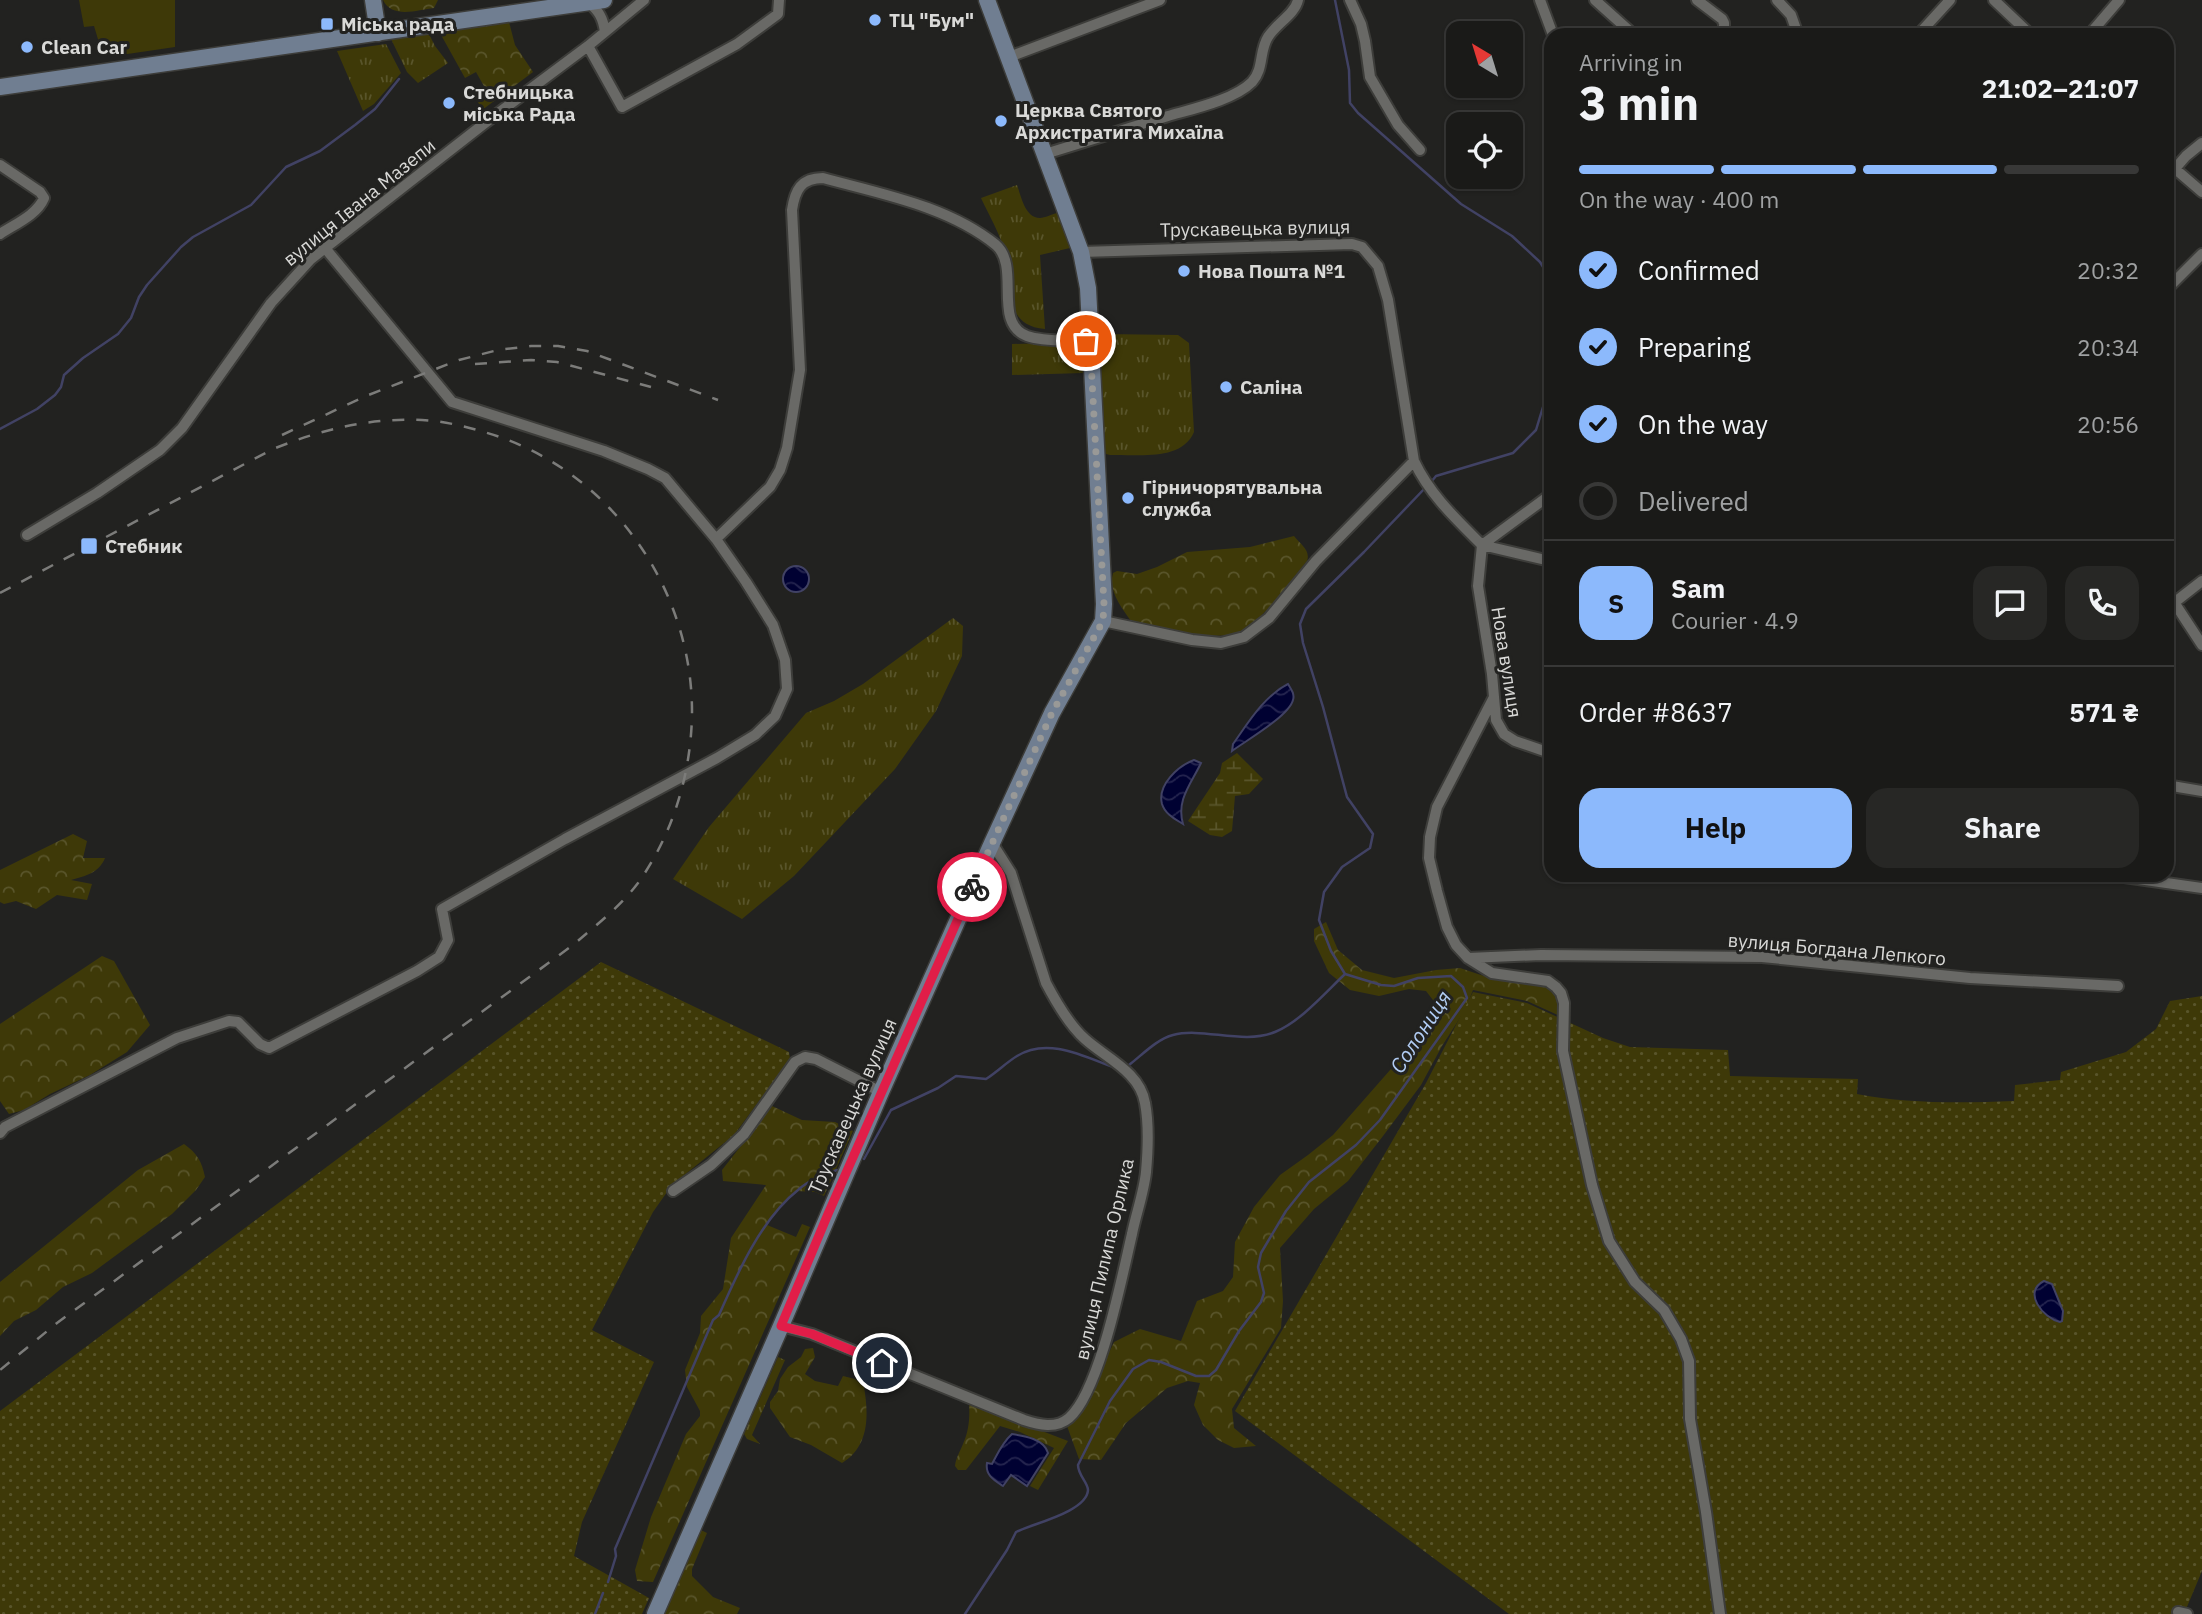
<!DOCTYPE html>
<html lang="en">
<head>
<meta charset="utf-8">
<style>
  body { margin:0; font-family:"IBM Plex Sans",sans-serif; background:#272725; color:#f1f3f6; height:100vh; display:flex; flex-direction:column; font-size:26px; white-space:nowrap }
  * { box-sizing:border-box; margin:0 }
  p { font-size:23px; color:#9fa1a2 }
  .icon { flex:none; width:38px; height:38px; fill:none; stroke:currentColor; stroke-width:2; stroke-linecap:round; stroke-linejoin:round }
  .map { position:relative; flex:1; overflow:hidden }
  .drawer { position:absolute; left:1544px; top:28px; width:630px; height:854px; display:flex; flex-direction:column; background:#1a1a18; border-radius:21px; box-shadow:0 2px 5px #0004,0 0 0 2px #383837 }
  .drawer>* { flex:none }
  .needle { width:46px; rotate:322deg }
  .tools { position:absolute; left:1446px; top:21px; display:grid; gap:14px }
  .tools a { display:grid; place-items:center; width:77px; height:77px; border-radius:14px; background:#1a1a18; box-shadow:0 2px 5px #0004,0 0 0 2px #383837; font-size:35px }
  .pin { position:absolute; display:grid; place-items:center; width:60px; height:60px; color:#fff; margin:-30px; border:4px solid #fff; border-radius:50%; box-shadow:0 2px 7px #0007 }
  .courier { position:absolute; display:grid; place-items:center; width:70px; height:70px; margin:-35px; border:5px solid #e11d48; border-radius:50%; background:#fff; color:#222; box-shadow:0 2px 9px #0007 }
  .headline em { font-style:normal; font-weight:700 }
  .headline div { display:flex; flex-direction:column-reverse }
  .headline { display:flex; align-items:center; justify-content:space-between; height:119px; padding:0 35px }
  h1 { font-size:46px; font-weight:700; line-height:52px }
  .bar { display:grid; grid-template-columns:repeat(4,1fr); gap:10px 7px; align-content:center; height:84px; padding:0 35px }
  .bar i { height:9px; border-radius:5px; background:#383837 }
  .bar .selected { background:#8cb9fc }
  .bar p { grid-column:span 4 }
  .line { display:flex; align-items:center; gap:18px; padding:0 35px; border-top:2px solid #383837 }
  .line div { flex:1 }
  .round { display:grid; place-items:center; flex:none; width:74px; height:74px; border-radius:21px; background:#272725 }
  ol { padding:0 35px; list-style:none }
  li { display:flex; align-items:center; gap:21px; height:77px }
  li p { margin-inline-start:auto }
  li .icon { padding:7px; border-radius:50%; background:#8cb9fc; color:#111; stroke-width:4 }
  li:last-child { color:#9fa1a2 }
  li i { width:38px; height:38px; border:4px solid #383837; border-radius:50% }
  .action { display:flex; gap:14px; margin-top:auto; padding:14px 35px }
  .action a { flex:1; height:80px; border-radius:21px; background:#8cb9fc; color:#111; font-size:28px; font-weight:700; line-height:80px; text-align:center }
  .action a+a { background:#272725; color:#f1f3f6 }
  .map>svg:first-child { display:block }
  .grass { fill:url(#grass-tufts) }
  .forest { fill:url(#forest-crowns) }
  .wetland { fill:url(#wetland-marsh) }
  .park { fill:#3e3908 }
  .garden { fill:url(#garden-dots) }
  .water { fill:url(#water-waves); stroke:#414264; stroke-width:2 }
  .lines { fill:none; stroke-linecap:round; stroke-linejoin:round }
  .stream { stroke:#414264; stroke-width:2.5 }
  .street-casing { stroke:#3d3d3a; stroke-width:14 }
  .secondary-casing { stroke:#3d3d3a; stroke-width:19 }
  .street { stroke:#696966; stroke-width:10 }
  .secondary { stroke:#707e91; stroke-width:16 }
  .rail { stroke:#7c7c7a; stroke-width:2.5; stroke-dasharray:12 12; stroke-linecap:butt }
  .done { stroke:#999997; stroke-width:7; stroke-dasharray:0 12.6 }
  .route { stroke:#e11d48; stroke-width:9 }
  .poi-dot { fill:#8cb9fc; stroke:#222220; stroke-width:2.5 }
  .labels { text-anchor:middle; stroke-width:6; stroke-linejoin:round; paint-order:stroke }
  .poi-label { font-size:19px; font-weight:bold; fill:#d9d9d7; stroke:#222220; text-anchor:start }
  .street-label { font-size:19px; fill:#d9d9d7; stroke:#222220 }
  .water-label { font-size:21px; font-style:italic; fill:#b1ccf3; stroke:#222220 }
</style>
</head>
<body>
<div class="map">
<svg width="2202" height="1614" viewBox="0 0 2202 1614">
  <defs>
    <pattern id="grass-tufts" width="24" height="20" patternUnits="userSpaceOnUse" patternTransform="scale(1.75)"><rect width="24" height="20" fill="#3e3908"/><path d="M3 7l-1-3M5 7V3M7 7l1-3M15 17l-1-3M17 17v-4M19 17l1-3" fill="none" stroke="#59552b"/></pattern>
    <pattern id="forest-crowns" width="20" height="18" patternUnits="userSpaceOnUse" patternTransform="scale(1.75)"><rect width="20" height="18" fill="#3e3908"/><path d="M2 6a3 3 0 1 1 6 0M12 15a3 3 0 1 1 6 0" fill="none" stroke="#59552b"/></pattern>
    <pattern id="wetland-marsh" width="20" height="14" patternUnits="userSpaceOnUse" patternTransform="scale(1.75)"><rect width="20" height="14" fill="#3e3908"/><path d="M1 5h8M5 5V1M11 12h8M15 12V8" fill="none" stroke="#59552b"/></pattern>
    <pattern id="garden-dots" width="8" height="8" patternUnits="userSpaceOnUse" patternTransform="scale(1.75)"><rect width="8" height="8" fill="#3e3908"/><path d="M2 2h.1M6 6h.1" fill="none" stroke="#59552b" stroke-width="1.8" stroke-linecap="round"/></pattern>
    <pattern id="water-waves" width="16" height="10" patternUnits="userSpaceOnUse" patternTransform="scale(1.75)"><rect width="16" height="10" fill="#000132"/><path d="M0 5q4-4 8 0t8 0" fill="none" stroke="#25254f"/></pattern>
  </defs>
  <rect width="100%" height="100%" fill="#222220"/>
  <path class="grass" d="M428,32L435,46L448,63L418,83L407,72L391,39Z
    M386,44L401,73L374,104L363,111L337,51Z
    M1017,185C1021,196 1025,218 1040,218C1045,218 1052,214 1057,213L1070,248L1040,255L1045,329C999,325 1015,280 1004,249C999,232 989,215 981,198Z
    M1102,334L1178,335L1189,343L1194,432C1181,462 1137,454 1110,455L1106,454L1102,449L1098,336Z
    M1082,342L1083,373L1012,375V344Z
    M953,618L963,626L962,656L936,711L895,769L794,876L742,919L673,879L709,827L806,713L834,701L863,684Z
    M778,1357L785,1360L752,1435L760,1444L747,1439L744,1434Z"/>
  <path class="forest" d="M383,0H438L434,8C417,10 392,19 383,0Z
    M509,22L515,45L533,72L482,110L474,94L485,88L476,72L465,78L440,33Z
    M1294,536C1300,544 1311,550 1307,561C1291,580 1261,623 1239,632C1212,643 1160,626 1131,621C1121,607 1108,591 1113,573L1117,571L1137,574L1157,567L1187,552L1250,547Z
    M73,834L87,841L83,858H105C99,873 85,876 71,880L92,884L87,900L57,895L36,909L16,901L4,904L0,902V870Z
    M1326,922L1338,950L1362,970L1394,978L1436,970L1460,968L1493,979L1545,987L1559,998L1560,1016L1527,1001L1473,990L1465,1010L1442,1046L1421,1085L1383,1136L1348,1181L1314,1209L1280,1248L1283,1301L1281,1328L1232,1409L1234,1428L1256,1446L1234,1448L1218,1440L1203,1425L1194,1405L1200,1383L1188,1381L1167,1388L1126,1423L1101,1460L1079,1459L1067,1426L1082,1409L1114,1342L1140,1329L1181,1341L1197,1301L1223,1291L1233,1277L1235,1242L1254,1207L1280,1175L1308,1155L1333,1135L1434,1020L1436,1004L1426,991L1409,989L1379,996L1350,990L1329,973L1314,941V929Z
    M102,956L114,961L150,1025L127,1052L90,1075L50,1094L24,1110L9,1114L0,1101V1024Z
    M772,1106L802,1120L835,1122L853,1131L824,1196L815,1192L796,1191L778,1210L767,1225L796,1237L802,1224L810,1227L653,1582L637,1581L635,1570L651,1517L686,1434L700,1416V1411L687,1387L685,1370L700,1333L701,1316L723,1289L731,1238L766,1185L723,1181L722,1170Z
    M184,1144C197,1153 202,1162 205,1177L196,1190L172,1214L92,1273L63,1287L36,1310L14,1321L0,1336V1282L138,1170Z
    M813,1348L815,1357L805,1374L815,1381L838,1386L843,1376L855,1379L864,1387C869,1416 869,1447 842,1463L811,1445L790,1437L770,1408V1402L778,1391L780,1379L788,1367L801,1357L805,1349Z
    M969,1403L1068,1441L1038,1490L1030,1486L1054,1448L1020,1432L1000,1426L966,1470H958L955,1466C956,1457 960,1452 963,1444C969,1431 970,1417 969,1403Z
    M701,1530L707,1533L692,1569V1576L713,1597L740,1608L737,1614H661L684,1562L687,1563Z"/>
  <path class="wetland" d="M1237,753L1263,779L1249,794L1235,796L1232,831L1222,837L1210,835L1188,821L1220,773L1222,763Z"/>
  <path class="park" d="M79,0H175V47L114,56L100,46L94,26L84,27Z"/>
  <path class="garden" d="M601,962L789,1052L790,1059L734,1135L672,1185L653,1212L592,1330L654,1362L582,1522L574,1556L649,1598L642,1614H0V1411Z
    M1473,992L1527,1003L1603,1038L1630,1047L1728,1050L1730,1076L1858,1079L1857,1094C1908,1104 1962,1103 2014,1101L2015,1085L2060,1080L2061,1072L2126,1052L2156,1029L2170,1001L2202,996V1571L2184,1614H1509L1235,1411L1426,1083Z"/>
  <path class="water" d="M783 579a13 13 0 1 1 26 0a13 13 0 1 1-26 0Z
    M1288,684C1291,689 1295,694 1293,700C1289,716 1247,740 1232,751L1233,744C1248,723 1264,696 1288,684Z
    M1194,760L1201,763C1191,784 1176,800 1183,824C1175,819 1165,814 1162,804C1157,785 1178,766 1194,760Z
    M2044,1281L2052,1284L2063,1311L2062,1321L2060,1322C2043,1318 2022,1292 2044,1281Z
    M1012,1434C1025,1436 1044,1439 1048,1453L1027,1486L1011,1475L1003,1486C994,1480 985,1475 987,1463L992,1464C998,1453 1002,1443 1012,1434Z"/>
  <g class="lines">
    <path class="stream" d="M1335,0L1349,70L1350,103L1358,113L1461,204L1512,236L1540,262L1550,278
      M0,429L37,409L55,395L61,387L64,375L83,358L118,334L131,318L139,297L147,285L181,247L193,237L251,205L286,167L320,151L355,125L375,109L399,79
      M1431,482L1436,476L1513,453L1536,430L1550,384
      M1129,1065C1142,1055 1157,1039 1173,1035C1203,1027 1243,1045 1275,1032C1300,1022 1325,993 1345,974
      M864,1159L891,1110L938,1088L956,1076L986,1079C997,1072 1007,1062 1017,1056C1049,1036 1087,1058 1118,1069
      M608,1582L616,1556L615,1549L713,1320L719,1315C737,1274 761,1219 798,1190C809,1180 823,1175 837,1170
      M595,1614L603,1593
      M965,1614L1007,1550L1016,1532C1031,1524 1087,1512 1088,1490C1088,1483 1078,1475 1078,1465L1110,1401L1133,1369L1149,1360L1161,1362L1196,1376H1209L1216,1370L1239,1331L1261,1302L1264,1293L1258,1267L1261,1253L1286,1211L1309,1182L1356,1145L1380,1120L1467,998L1463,987L1451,976L1418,978L1394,986L1381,985L1345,974L1331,951L1319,920L1324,892L1342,867L1370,848L1373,834L1347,797L1323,707L1303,643L1300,624L1306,609L1364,552L1426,487"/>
    <defs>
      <path id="street" d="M1350,0L1361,24L1365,41L1370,77L1398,125L1420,150
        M1540,0L1553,35
        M1595,0L1634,35
        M1697,0L1722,19L1724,23V35
        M1777,0L1791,15L1798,35
        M1994,0L2031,35
        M588,2C599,11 603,18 605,32
        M1918,35L1950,0
        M2089,35L2119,0
        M588,46L622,107L737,44L778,14L779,0
        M1009,57L1160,0
        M1045,154C1086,141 1127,129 1168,116C1192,109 1234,100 1252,82C1264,69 1259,51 1268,37C1276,24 1295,14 1298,0
        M2166,161L2202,192
        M0,165L40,192L44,198C37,215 15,224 0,234
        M2166,179L2186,156L2202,143
        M1081,252L1352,244L1362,247L1378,266L1388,300L1414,461C1430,495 1456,519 1482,545
        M2166,290L2202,254
        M27,535L97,493L160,450L182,428L271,303L311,259L485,123L588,46L644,0
        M716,539L770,487L780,470L787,448L800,370L792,210C795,190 801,178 823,178C881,194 948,206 996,245C1021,267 992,323 1027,336C1043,342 1072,340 1090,342
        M1482,545L1478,586L1492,674L1496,720L1504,734L1515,741L1550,753
        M1482,545L1550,495
        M1482,545L1550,561
        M2166,590L2202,645
        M2175,602L2202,581
        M1103,621L1192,640L1221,643L1244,637L1269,618L1316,561L1414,461
        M1494,697L1437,807L1430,837L1429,858L1437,891L1447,927L1456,945L1468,958L1492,973L1548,981L1556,987L1561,993L1564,1003L1563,1051L1592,1185L1609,1241L1635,1282L1664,1310L1681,1339L1689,1361L1690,1419L1706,1512L1720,1614
        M2166,785L2202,791
        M2110,875L2202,888
        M1468,958L1541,955L1762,957L1970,978L2118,986
        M0,1133L5,1127L177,1038L229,1021L238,1022L260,1044L269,1048L417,971L439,957L448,940L442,909L565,839L717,758L755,735L775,716L787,689L785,660L773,625L746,582L716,539L665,478L648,469L604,451L452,402L325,248
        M673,1191L711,1165L744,1134L795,1062L805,1057L816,1059L881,1092
        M781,1326L812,1334L1024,1420C1039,1425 1056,1429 1069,1418C1100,1391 1122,1276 1132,1234C1136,1214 1144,1192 1146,1172C1148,1150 1149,1124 1145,1103C1140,1072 1106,1058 1085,1039C1069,1025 1056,1002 1046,983L1011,873L992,843
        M2178,1612L2187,1614"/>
      <path id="secondary" d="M373,0L378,33
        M0,87L604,0
        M655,1614L781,1326L881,1092L992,843L1052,713L1103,621L1104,604L1088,288L1081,252L987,0"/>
    </defs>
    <use href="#street" class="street-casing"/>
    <use href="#secondary" class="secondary-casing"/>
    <use href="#street" class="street"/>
    <use href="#secondary" class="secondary"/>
    <path class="rail" d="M475,364L531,360L557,362L651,387
      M282,435L366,396L459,360L498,350L531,346H558L587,351L718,400
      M0,593L273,449C323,429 368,418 422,420C443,421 464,426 484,432C608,467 693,587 692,714C691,774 673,834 638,883C620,907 595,926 573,945L57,1323L0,1370"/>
  </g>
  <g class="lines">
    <path class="done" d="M972,887L1052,713L1103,621L1104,604L1090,342L1086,341"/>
    <path class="route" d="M882,1363L812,1334L781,1326L828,1214L972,887"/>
  </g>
  <g class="poi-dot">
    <circle cx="875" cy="20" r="7"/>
    <rect x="320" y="17" width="14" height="14" rx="3.5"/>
    <circle cx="27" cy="47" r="7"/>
    <circle cx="449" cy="103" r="7"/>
    <circle cx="1001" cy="121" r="7"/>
    <circle cx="1184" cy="271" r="7"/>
    <circle cx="1226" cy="387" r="7"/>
    <circle cx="1128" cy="498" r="7"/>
    <rect x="80" y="537" width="18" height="18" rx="3.5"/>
  </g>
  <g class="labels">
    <g class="poi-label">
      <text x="889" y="27">ТЦ "Бум"</text>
      <text x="341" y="31">Міська рада</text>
      <text x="41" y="54">Clean Car</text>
      <text x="463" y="99">Стебницька<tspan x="463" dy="22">міська Рада</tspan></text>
      <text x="1015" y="117">Церква Святого<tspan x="1015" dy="22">Архистратига Михаїла</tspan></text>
      <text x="1198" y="278">Нова Пошта №1</text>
      <text x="1240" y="394">Саліна</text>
      <text x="1142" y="494">Гірничорятувальна<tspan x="1142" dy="22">служба</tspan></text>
      <text x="105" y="553">Стебник</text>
    </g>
    <g class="street-label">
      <text transform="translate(359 202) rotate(-39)" y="7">вулиця Івана Мазепи</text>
      <text transform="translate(1255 228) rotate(-1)" y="7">Трускавецька вулиця</text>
      <text transform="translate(1507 662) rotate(81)" y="7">Нова вулиця</text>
      <text transform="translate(1837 949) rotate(5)" y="7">вулиця Богдана Лепкого</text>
      <text transform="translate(852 1106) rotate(-66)" y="7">Трускавецька вулиця</text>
      <text transform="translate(1104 1259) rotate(-77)" y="7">вулиця Пилипа Орлика</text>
    </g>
    <g class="water-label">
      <text transform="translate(1421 1032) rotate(-57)" y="7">Солониця</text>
    </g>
  </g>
</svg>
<div class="tools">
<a><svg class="needle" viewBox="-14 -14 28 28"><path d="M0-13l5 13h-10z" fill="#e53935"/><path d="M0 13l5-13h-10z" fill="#9fa1a2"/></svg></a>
<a><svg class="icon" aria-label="locate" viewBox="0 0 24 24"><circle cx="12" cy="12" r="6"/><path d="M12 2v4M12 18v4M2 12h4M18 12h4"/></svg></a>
</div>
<div class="pin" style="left:1086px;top:341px;background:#ea580c"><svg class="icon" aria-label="bag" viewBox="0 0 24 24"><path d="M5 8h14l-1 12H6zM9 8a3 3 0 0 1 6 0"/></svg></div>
<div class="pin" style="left:882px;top:1363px;background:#1f2937"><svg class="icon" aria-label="home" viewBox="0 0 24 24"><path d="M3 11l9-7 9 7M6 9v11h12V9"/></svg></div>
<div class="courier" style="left:972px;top:887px"><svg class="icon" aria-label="bike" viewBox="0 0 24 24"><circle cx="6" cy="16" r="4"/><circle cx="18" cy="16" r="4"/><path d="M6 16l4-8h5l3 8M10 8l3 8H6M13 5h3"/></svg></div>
<section class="drawer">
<div class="headline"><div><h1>3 min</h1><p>Arriving in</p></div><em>21:02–21:07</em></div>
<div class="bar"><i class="selected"></i><i class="selected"></i><i class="selected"></i><i></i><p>On the way · 400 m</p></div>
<ol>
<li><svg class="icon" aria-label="check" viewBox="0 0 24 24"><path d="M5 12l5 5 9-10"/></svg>Confirmed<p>20:32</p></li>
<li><svg class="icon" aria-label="check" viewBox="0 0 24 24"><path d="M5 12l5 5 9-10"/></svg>Preparing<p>20:34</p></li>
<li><svg class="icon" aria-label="check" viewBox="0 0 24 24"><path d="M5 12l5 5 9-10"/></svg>On the way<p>20:56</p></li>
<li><i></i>Delivered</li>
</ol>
<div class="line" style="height:126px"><b class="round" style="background:#8cb9fc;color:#111">S</b><div><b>Sam</b><p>Courier · 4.9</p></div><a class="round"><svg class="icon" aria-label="chat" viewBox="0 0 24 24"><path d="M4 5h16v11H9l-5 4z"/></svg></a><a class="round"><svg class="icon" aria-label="phone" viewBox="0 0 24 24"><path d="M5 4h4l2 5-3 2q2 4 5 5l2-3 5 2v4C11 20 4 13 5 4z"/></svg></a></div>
<div class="line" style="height:91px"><div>Order #8637</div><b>571 ₴</b></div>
<div class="action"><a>Help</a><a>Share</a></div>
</section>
</div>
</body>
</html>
